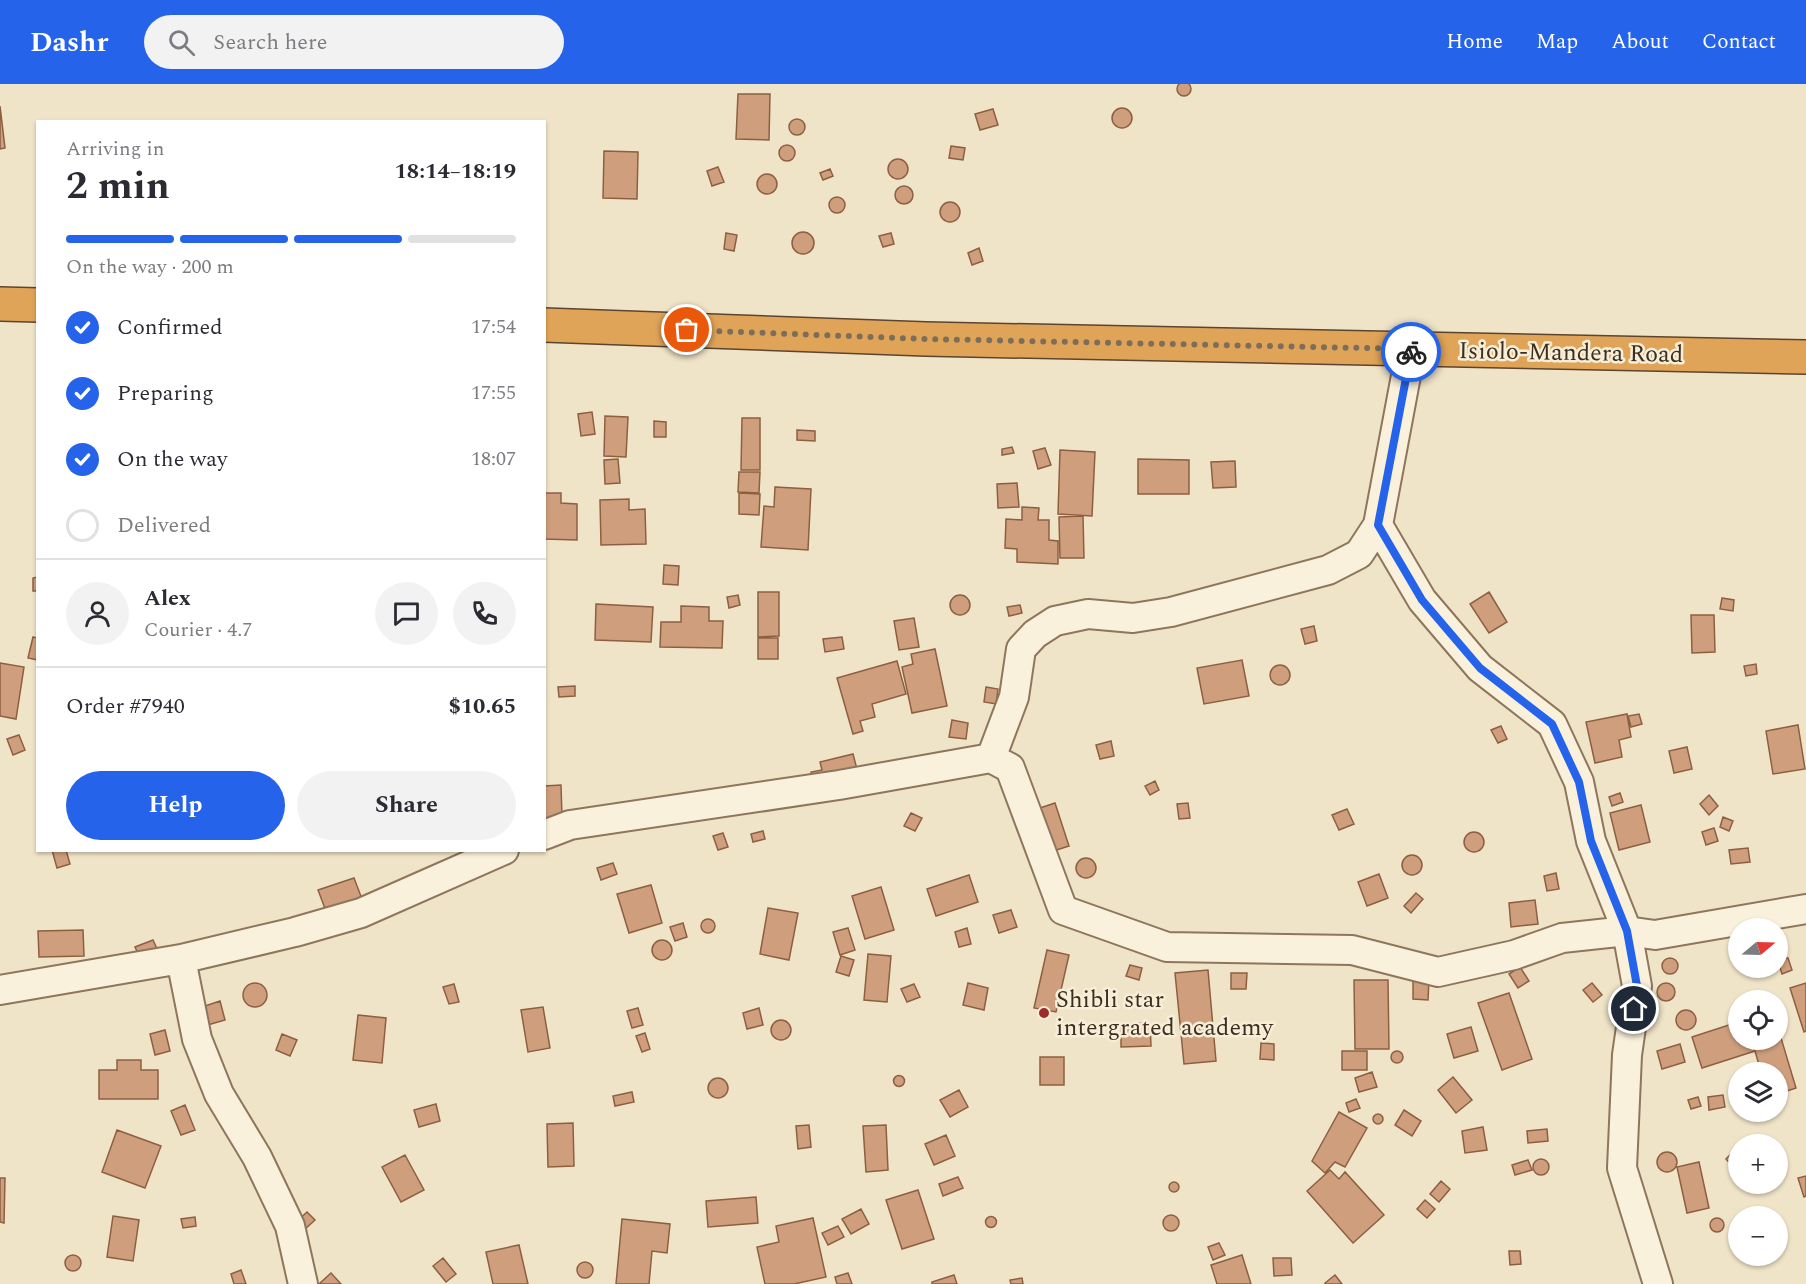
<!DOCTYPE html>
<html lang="en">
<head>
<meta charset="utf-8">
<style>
  body { margin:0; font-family:Spectral,serif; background:#f2f2f3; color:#2b2b33; height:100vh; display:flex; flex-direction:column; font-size:22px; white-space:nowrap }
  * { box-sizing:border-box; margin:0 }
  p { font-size:20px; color:#7c7c81 }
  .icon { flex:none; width:33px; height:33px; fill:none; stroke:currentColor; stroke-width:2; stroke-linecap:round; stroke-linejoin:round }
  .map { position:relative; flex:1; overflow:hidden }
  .panel { position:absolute; left:36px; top:36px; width:510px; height:732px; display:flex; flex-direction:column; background:#fff; border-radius:0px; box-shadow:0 2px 4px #0004 }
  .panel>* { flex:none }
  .needle { width:39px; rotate:71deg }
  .fabs { position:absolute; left:1728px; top:834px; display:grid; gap:12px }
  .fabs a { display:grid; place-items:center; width:60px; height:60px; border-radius:50%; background:#fff; box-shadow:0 2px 4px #0004; font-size:30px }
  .pin { position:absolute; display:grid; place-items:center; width:51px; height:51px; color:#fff; margin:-26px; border:3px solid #fff; border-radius:50%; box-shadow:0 2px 6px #0007 }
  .courier { position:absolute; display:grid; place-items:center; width:60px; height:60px; margin:-30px; border:4px solid #2563eb; border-radius:50%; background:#fff; color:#222; box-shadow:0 2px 8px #0007 }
  .headline em { font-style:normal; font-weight:700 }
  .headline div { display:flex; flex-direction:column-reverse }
  .headline { display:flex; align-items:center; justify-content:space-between; height:102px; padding:0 30px }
  h1 { font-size:39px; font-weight:700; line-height:45px }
  .bar { display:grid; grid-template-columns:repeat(4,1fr); gap:9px 6px; align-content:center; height:72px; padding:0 30px }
  .bar i { height:8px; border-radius:4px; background:#e1e1e2 }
  .bar .on { background:#2563eb }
  .bar p { grid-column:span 4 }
  .line { display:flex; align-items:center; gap:15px; padding:0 30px; border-top:2px solid #e1e1e2 }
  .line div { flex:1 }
  .round { display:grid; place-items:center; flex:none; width:63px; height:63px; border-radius:32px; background:#f2f2f3 }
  ol { padding:0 30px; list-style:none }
  li { display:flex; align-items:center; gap:18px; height:66px }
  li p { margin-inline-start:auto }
  li .icon { padding:6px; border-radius:50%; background:#2563eb; color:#fff; stroke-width:4 }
  li:last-child { color:#7c7c81 }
  li i { width:33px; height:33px; border:3px solid #e1e1e2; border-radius:50% }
  .primary-button { display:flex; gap:12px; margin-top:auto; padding:12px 30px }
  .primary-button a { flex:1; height:69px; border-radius:36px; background:#2563eb; color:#fff; font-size:24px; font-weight:700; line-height:69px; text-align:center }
  .primary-button a+a { background:#f2f2f3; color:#2b2b33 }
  header { display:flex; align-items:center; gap:36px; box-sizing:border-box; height:84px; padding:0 30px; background:#2563eb; color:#fff }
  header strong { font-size:28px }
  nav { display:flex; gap:33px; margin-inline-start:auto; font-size:21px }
  .search { width:420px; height:54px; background:#f2f2f3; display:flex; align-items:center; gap:15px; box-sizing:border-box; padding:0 21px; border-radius:33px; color:#7c7c81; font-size:22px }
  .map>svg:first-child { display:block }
  .building { fill:#cf9f7d; stroke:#8d5f41; stroke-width:1.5 }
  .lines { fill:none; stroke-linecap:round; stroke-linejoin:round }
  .street-casing { stroke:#8d765c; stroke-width:32 }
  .highway-casing { stroke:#5b4430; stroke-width:36 }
  .street { stroke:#faf1dc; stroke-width:28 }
  .highway { stroke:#e0a458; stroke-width:33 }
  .done { stroke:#7c6e5b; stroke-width:6; stroke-dasharray:0 10.8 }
  .route { stroke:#2563eb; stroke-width:8 }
  .poi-dot { fill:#9e2a2b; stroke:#f7eed8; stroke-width:2 }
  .labels { text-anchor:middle; stroke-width:5; stroke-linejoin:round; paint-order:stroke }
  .street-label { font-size:24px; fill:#3d2e20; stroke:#f7eed8 }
  .poi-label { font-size:24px; fill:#3d2e20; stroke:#f7eed8; text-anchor:start }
</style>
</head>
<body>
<header>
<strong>Dashr</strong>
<div class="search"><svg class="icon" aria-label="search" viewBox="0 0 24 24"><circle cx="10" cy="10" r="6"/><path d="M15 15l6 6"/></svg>Search here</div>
<nav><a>Home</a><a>Map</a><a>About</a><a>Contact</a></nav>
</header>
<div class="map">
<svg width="1806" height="1200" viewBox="0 0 1806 1200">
  <rect width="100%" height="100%" fill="#f0e4c8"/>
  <path class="building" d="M1177 5a7 7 0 1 1 14 0a7 7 0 1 1-14 0Z
    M738,10H770L769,56L736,55Z
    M0,22L5,64L0,65Z
    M1112 34a10 10 0 1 1 20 0a10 10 0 1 1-20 0Z
    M993,25L998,41L980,46L975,30Z
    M789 43a8 8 0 1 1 16 0a8 8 0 1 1-16 0Z
    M779 69a8 8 0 1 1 16 0a8 8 0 1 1-16 0Z
    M951,62L965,64L963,76L949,74Z
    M604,67L638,68L637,115L603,114Z
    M888 85a10 10 0 1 1 20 0a10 10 0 1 1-20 0Z
    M718,83L724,98L712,102L707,87Z
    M830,85L833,92L823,96L820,89Z
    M757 100a10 10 0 1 1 20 0a10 10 0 1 1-20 0Z
    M895 111a9 9 0 1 1 18 0a9 9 0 1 1-18 0Z
    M829 121a8 8 0 1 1 16 0a8 8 0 1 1-16 0Z
    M940 128a10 10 0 1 1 20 0a10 10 0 1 1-20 0Z
    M792 159a11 11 0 1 1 22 0a11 11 0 1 1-22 0Z
    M726,149L737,151L734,167L724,165Z
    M891,149L894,160L883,163L879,152Z
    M979,164L983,177L972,181L968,169Z
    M592,328L595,350L581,352L578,330Z
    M605,332L628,333L626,373L604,372Z
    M742,334H760V386H741Z
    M654,337L666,338V353H654Z
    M797,346L815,347V357L797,356Z
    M1012,363L1014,369L1002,371V365Z
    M1045,364L1051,381L1038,385L1033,367Z
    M1060,366L1095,368L1092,432L1058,430Z
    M618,375L620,399L605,400L604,376Z
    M1138,375L1189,376V410H1138Z
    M1235,377L1236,403L1213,404L1211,378Z
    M739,388H760L759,409L738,408Z
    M1017,399L1019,423L998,424L997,400Z
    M775,403L811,405L808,466L761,463L764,422L774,423Z
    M544,409H561V419L577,420V456L544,455Z
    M739,409L760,410L759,431L739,430Z
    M629,415V426L645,425L646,460L601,461L600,416Z
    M1022,423L1039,424L1038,436H1049V456L1058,457V480L1017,478V465L1005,464L1006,435L1022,436Z
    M1083,432L1084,474H1060L1059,433Z
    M664,481L679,482L678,501L663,500Z
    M38,493V507H33V494Z
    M758,508H779V552L758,553Z
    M1489,508L1507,538L1489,549L1470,520Z
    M950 521a10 10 0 1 1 20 0a10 10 0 1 1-20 0Z
    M738,511L740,521L729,524L727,513Z
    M1722,514L1734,516L1733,527L1720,525Z
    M596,520L653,523L651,558L595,556Z
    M1020,521L1022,529L1009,532L1007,523Z
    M681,522L709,523V537H723L722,564L660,563L661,538H681Z
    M1691,531H1714L1715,568L1692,569Z
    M914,534L919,563L899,566L894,537Z
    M1314,542L1317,557L1305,560L1301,545Z
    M33,553L38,554V576L28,574Z
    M842,553L844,565L825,568L823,555Z
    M758,554H778V575H758Z
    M935,565L947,622L912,629L902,583L913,580L911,570Z
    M1242,576L1249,612L1204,620L1197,584Z
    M897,577L906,610L872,620L875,633L860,637L863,647L853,650L837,594Z
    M0,579L24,583L16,635L0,632Z
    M1756,580L1757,590L1746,592L1744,582Z
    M1270 591a10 10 0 1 1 20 0a10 10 0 1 1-20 0Z
    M575,602V612L559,613L558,603Z
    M986,603L998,605L996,620L984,618Z
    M1627,630L1631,653L1619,656L1622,673L1595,679L1586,638Z
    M1639,630L1642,640L1631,643L1628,632Z
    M952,636L968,639L966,655L949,653Z
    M1798,641L1805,685L1773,690L1766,647Z
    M1501,642L1507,655L1498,659L1491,646Z
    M19,651L25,666L13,671L7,655Z
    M1111,657L1114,672L1100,675L1096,661Z
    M1687,663L1692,685L1674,689L1669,667Z
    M853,670L858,689L813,700L811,688L822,686L820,678Z
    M1155,697L1159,706L1150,711L1145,702Z
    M561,701L562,733L544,734V702Z
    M1620,709L1623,718L1612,722L1609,713Z
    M1709,711L1718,722L1709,731L1700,720Z
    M1055,719L1069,762L1044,770L1031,727Z
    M1188,719L1190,734L1179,735L1177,720Z
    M1641,721L1650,758L1619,766L1610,729Z
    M1347,725L1354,740L1339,746L1332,731Z
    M911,729L922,734L915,747L904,742Z
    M1723,733L1733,737L1729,747L1720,743Z
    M1714,744L1718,757L1706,761L1702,748Z
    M763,747L765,755L753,758L751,750Z
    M1464 758a10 10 0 1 1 20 0a10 10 0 1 1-20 0Z
    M723,749L728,763L718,766L713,752Z
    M1748,764L1750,778L1731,780L1729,766Z
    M52,766H66L70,780L57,784Z
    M1402 781a10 10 0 1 1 20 0a10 10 0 1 1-20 0Z
    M1076 784a10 10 0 1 1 20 0a10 10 0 1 1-20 0Z
    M613,779L617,790L601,796L597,784Z
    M1556,789L1559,805L1547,807L1544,792Z
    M1379,790L1388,814L1367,822L1358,798Z
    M969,791L978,818L936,832L927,805Z
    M354,794L362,815L326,827L318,806Z
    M651,801L662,839L629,849L617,810Z
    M881,803L894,846L865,855L852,812Z
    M1416,809L1423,815L1411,829L1404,822Z
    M1535,816L1538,840L1511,843L1509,819Z
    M768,824L798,829L789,876L760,870Z
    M1011,826L1017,843L999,849L993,831Z
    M701 842a7 7 0 1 1 14 0a7 7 0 1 1-14 0Z
    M683,839L687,853L675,857L670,843Z
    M848,844L855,866L840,871L833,848Z
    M967,844L971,860L959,863L955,848Z
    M83,846L84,872L39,873L38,847Z
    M652 866a10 10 0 1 1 20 0a10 10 0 1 1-20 0Z
    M153,856L158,867L140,874L135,863Z
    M1047,866L1069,871L1056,928L1034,924Z
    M868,870L891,872L887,918L864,916Z
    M841,872L854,876L849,892L836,888Z
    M1662 882a8 8 0 1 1 16 0a8 8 0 1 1-16 0Z
    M1788,874L1792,886L1782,890L1778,877Z
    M1130,881L1142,884L1139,896L1126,892Z
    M1520,883L1529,897L1518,904L1509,890Z
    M1208,886L1216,977L1184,980L1175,889Z
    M1231,889H1247L1246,905H1231Z
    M1413,895H1429L1428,916L1413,915Z
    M1354,896H1388L1389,965H1355Z
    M968,899L988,904L984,926L963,921Z
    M1592,899L1602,911L1593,918L1583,906Z
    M1806,899V947L1804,948L1790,904Z
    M1657 908a9 9 0 1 1 18 0a9 9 0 1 1-18 0Z
    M243 911a12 12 0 1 1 24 0a12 12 0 1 1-24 0Z
    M454,900L459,918L449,920L443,903Z
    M914,900L920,913L907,918L901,905Z
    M1509,909L1532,975L1502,986L1478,919Z
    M220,917L225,936L204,942L199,924Z
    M543,923L550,964L528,968L521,926Z
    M638,924L643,941L632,944L627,927Z
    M759,924L763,941L747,945L743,929Z
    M1676 936a10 10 0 1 1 20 0a10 10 0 1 1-20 0Z
    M358,931L386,934L382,979L353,976Z
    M771 946a10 10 0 1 1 20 0a10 10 0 1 1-20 0Z
    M1738,938V956H1778V944L1796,1004L1778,1010V988H1761L1755,967L1702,984L1692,953Z
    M1150,939L1151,962L1121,963V940Z
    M1471,943L1478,967L1454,974L1447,950Z
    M165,946L170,967L155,971L150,950Z
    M645,949L650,965L642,968L636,952Z
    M282,950L297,956L290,972L276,966Z
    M1261,959L1274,960V976L1260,975Z
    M1680,960L1685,978L1662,985L1657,967Z
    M1391 973a6 6 0 1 1 12 0a6 6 0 1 1-12 0Z
    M1342,967H1367V986H1342Z
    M1040,973H1064V1001H1040Z
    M117,976H141V986H158V1015H99V986H117Z
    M1372,988L1377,1003L1359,1008L1355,994Z
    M893.5 997a5.5 5.5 0 1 1 11 0a5.5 5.5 0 1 1-11 0Z
    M1453,993L1472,1016L1456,1029L1438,1006Z
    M708 1004a10 10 0 1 1 20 0a10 10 0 1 1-20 0Z
    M959,1006L968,1023L950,1033L940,1016Z
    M632,1008L634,1018L615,1022L613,1012Z
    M1723,1011L1725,1023L1709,1026L1708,1013Z
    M1698,1013L1701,1022L1691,1025L1688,1016Z
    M1356,1015L1360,1024L1349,1028L1346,1019Z
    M436,1020L440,1037L419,1043L414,1026Z
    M185,1021L195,1046L181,1051L171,1027Z
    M1404,1026L1421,1037L1412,1052L1395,1041Z
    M1339,1028L1367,1044L1345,1083L1335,1078L1325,1089L1312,1077Z
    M1373 1035a5 5 0 1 1 10 0a5 5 0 1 1-10 0Z
    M573,1039L574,1082L548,1083L547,1040Z
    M809,1041L811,1063L798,1065L796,1042Z
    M886,1041L888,1086L866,1088L863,1042Z
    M1483,1043L1487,1066L1465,1069L1462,1047Z
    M1547,1045L1548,1057L1528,1059L1527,1047Z
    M117,1046L161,1062L145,1104L102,1088Z
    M946,1051L955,1072L934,1081L925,1060Z
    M1735,1066L1738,1070V1080L1734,1084L1726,1075Z
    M1657 1078a10 10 0 1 1 20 0a10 10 0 1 1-20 0Z
    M405,1071L424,1106L401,1118L382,1083Z
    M1533 1083a8 8 0 1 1 16 0a8 8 0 1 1-16 0Z
    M1528,1076L1532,1086L1515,1091L1512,1081Z
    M1699,1078L1709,1124L1687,1129L1677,1083Z
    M1330,1086L1339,1095L1345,1088L1384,1131L1353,1159L1307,1107Z
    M1806,1092V1112L1804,1113L1798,1094Z
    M958,1093L963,1104L943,1112L939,1100Z
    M0,1094H5L4,1139L0,1138Z
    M1441,1097L1450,1105L1439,1118L1430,1110Z
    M1169 1103a5 5 0 1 1 10 0a5 5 0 1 1-10 0Z
    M918,1106L934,1155L902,1165L886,1116Z
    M756,1113L758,1139L708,1143L706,1117Z
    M1425,1116L1435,1125L1427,1134L1417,1125Z
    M861,1125L869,1140L851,1150L842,1135Z
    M307,1128L315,1136L303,1147L295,1139Z
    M1163 1139a8 8 0 1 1 16 0a8 8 0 1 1-16 0Z
    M113,1132L139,1136L133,1177L107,1173Z
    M985.5 1138a5.5 5.5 0 1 1 11 0a5.5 5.5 0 1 1-11 0Z
    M195,1133L196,1142L183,1144L181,1135Z
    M1710 1141a7 7 0 1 1 14 0a7 7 0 1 1-14 0Z
    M813,1134L826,1193L794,1200H765L757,1163L779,1158L776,1142Z
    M622,1135L670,1140L667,1169L652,1167L649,1200H616Z
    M838,1142L844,1153L828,1161L822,1149Z
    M1738,1147V1159L1735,1160L1731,1149Z
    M1219,1159L1225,1171L1213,1176L1208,1163Z
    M519,1161L528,1200H493L486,1168Z
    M1509,1167H1520L1521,1180L1510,1181Z
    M65 1179a8 8 0 1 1 16 0a8 8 0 1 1-16 0Z
    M1242,1171L1251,1200H1217L1211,1181Z
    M443,1174L456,1190L446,1198L433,1182Z
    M1273,1174H1291L1292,1191L1274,1192Z
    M577 1186a8 8 0 1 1 16 0a8 8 0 1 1-16 0Z
    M241,1186L246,1200H234L231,1190Z
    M331,1189L341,1200H319Z
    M848,1189L852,1200H837L835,1193Z
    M954,1191L957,1200H932V1198Z
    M1335,1191L1342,1200H1325V1199Z
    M1022,1194L1023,1200H1011L1010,1196Z"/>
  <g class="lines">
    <defs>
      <path id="street" d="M1378,441L1422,516L1480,584L1552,640L1579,698L1591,757L1627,847L1637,902L1627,971L1622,1084L1658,1200
        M991,674L1014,613L1021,565L1035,550L1055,537L1088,530L1133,534L1171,528L1328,486L1359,470L1378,441L1411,265
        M544,751L570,741L839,701L991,674L1010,684L1063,826L1167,863L1352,866L1438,888L1514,871L1562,854L1627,847L1655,851L1806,825
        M181,875L197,955L219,1010L257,1073L290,1142L303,1200
        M0,906L181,875L295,848L361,829L504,766"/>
      <path id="highway" d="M0,220L38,221
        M544,241L926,255L1806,273"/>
    </defs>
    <use href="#street" class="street-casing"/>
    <use href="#highway" class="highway-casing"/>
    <use href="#street" class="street"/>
    <use href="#highway" class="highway"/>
  </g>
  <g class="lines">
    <path class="done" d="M687,246L926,255L1412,265L1411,268"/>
    <path class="route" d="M1411,268L1378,441L1422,516L1480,584L1552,640L1579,698L1591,757L1627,847L1637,902L1634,925"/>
  </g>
  <circle class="poi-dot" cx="1044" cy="929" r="6"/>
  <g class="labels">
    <g class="street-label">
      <text transform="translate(1571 268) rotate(1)" y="8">Isiolo-Mandera Road</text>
    </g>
    <g class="poi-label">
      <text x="1056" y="923">Shibli star<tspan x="1056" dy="28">intergrated academy</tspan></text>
    </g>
  </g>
</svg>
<div class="fabs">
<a><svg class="needle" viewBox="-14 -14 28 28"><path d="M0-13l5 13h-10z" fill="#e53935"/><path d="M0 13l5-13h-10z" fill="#7c7c81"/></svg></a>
<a><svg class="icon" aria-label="locate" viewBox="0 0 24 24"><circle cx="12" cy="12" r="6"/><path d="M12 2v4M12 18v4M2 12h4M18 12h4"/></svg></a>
<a><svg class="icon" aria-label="layers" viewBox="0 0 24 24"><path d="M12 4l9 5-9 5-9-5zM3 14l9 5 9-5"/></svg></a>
<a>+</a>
<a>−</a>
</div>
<div class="pin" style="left:687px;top:246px;background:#ea580c"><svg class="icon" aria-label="bag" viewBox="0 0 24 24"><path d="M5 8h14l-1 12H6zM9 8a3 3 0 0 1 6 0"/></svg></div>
<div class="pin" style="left:1634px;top:925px;background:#1f2937"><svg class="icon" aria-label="home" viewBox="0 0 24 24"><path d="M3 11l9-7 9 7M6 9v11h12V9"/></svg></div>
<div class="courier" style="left:1411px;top:268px"><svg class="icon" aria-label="bike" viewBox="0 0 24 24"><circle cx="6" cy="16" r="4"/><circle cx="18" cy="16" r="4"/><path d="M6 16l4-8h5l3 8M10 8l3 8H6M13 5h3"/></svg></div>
<section class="panel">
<div class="headline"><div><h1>2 min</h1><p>Arriving in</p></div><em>18:14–18:19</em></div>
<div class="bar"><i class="on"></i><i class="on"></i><i class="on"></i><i></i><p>On the way · 200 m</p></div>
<ol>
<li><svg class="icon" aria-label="check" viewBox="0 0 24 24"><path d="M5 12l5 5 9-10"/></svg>Confirmed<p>17:54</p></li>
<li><svg class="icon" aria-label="check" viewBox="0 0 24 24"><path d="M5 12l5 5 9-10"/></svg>Preparing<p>17:55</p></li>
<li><svg class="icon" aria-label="check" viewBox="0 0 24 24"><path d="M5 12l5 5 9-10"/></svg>On the way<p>18:07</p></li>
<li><i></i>Delivered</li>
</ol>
<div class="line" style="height:108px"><a class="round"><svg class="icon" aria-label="person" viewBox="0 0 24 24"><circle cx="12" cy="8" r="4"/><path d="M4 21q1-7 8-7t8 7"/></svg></a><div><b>Alex</b><p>Courier · 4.7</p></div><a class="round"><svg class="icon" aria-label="chat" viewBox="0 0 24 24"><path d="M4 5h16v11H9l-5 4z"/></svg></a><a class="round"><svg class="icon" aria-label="phone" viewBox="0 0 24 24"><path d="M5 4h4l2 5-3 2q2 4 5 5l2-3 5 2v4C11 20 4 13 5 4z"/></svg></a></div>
<div class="line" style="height:78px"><div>Order #7940</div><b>$10.65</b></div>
<div class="primary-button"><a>Help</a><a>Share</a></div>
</section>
</div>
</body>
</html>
